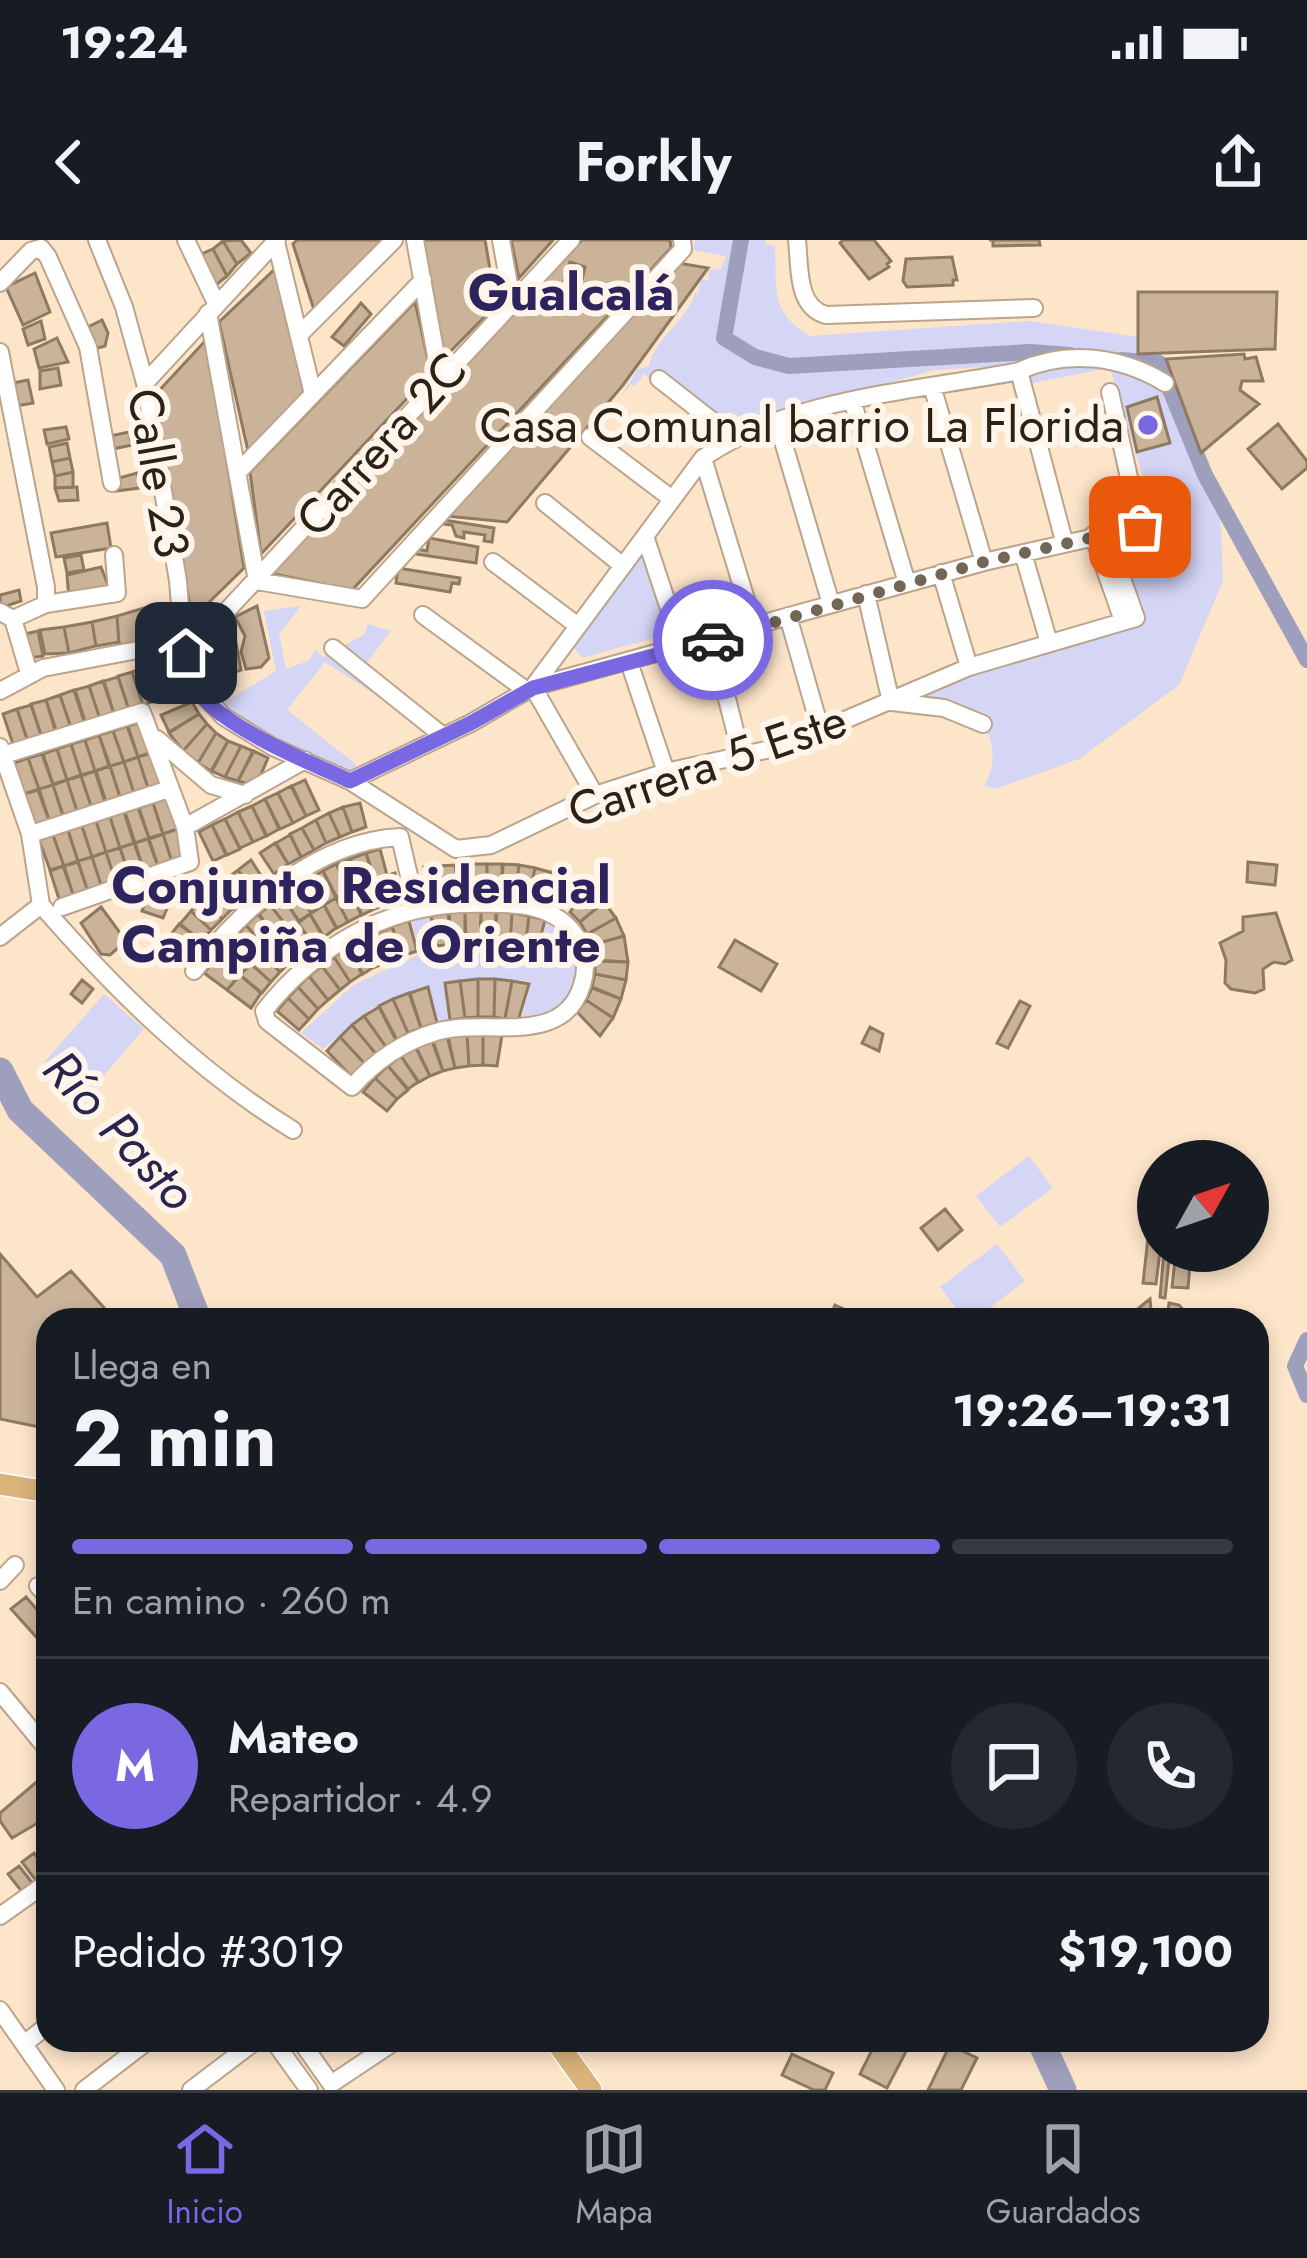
<!DOCTYPE html>
<html lang="es">
<head>
<meta charset="utf-8">
<style>
  body { margin:0; font-family:Jost,sans-serif; background:#242831; color:#f1f3f6; height:100vh; display:flex; flex-direction:column; font-size:45px; white-space:nowrap }
  * { box-sizing:border-box; margin:0 }
  p { font-size:39px; color:#9ea1a6 }
  .icon { flex:none; width:66px; height:66px; fill:none; stroke:currentColor; stroke-width:2; stroke-linecap:round; stroke-linejoin:round }
  .map { position:relative; flex:1; overflow:hidden }
  .panel { position:absolute; left:36px; top:1068px; width:1233px; height:744px; display:flex; flex-direction:column; background:#171b24; border-radius:36px; box-shadow:0 6px 18px #0003 }
  .panel>* { flex:none }
  .needle { width:78px; rotate:50deg }
  .controls { position:absolute; left:1137px; top:900px; display:grid; gap:24px }
  .controls a { display:grid; place-items:center; width:132px; height:132px; border-radius:50%; background:#171b24; box-shadow:0 6px 18px #0003; font-size:60px }
  .pin { position:absolute; display:grid; place-items:center; width:102px; height:102px; color:#fff; margin:-51px; border-radius:24px; box-shadow:0 6px 18px #0006 }
  .courier { position:absolute; display:grid; place-items:center; width:120px; height:120px; margin:-60px; border:9px solid #7a68e3; border-radius:50%; background:#fff; color:#222; box-shadow:0 3px 15px #0007 }
  .summary em { font-style:normal; font-weight:700 }
  .summary div { display:flex; flex-direction:column-reverse }
  .summary { display:flex; align-items:center; justify-content:space-between; height:204px; padding:0 36px }
  h1 { font-size:78px; font-weight:700; line-height:90px }
  .bar { display:grid; grid-template-columns:repeat(4,1fr); gap:18px 12px; align-content:center; height:144px; padding:0 36px }
  .bar i { height:15px; border-radius:9px; background:#363941 }
  .bar .on { background:#7a68e3 }
  .bar p { grid-column:span 4 }
  .line { display:flex; align-items:center; gap:30px; padding:0 36px; border-top:3px solid #363941 }
  .line div { flex:1 }
  .round { display:grid; place-items:center; flex:none; width:126px; height:126px; border-radius:63px; background:#242831 }
  .status { display:flex; justify-content:space-between; align-items:center; height:84px; padding:0 60px; background:#171b24; direction:ltr }
  .status svg { height:33px; fill:currentColor }
  header { display:flex; justify-content:space-between; align-items:center; height:156px; padding:0 36px; background:#171b24; font-size:54px; font-weight:700 }
  .tabs { display:flex; justify-content:space-around; align-items:center; height:168px; border-top:3px solid #363941; background:#171b24; font-size:33px; color:#9ea1a6 }
  .tabs a { display:grid; justify-items:center; gap:6px }
  .tabs .on { color:#7a68e3 }
  .map>svg:first-child { display:block }
  .green { fill:#d5d5f5 }
  .lines { fill:none; stroke-linecap:round; stroke-linejoin:round }
  .canal { stroke:#9e9ebd; stroke-width:16 }
  .river { stroke:#9e9ebd; stroke-width:27 }
  .building { fill:#cab399; stroke:#8e7961; stroke-width:3 }
  .minor-casing { stroke:#bba48b; stroke-width:20 }
  .major-casing { stroke:#fff; stroke-width:24 }
  .minor { stroke:#fff; stroke-width:16 }
  .major { stroke:#dab37b; stroke-width:21 }
  .done { stroke:#746656; stroke-width:12; stroke-dasharray:0 21.6 }
  .route { stroke:#7a68e3; stroke-width:15 }
  .poi-dot { fill:#7a68e3; stroke:#fff5ea; stroke-width:4.5 }
  .labels { text-anchor:middle; stroke-width:12; stroke-linejoin:round; paint-order:stroke }
  .poi-label { font-size:48px; fill:#2a2117; stroke:#fff5ea; text-anchor:end }
  .street-label { font-size:48px; fill:#2a2117; stroke:#fff5ea }
  .neighbourhood-label { font-size:51px; font-weight:bold; fill:#2d245e; stroke:#fff5ea }
  .water-label { font-size:51px; font-style:italic; fill:#2a254f; stroke:#fff5ea }
</style>
</head>
<body>
<div class="status"><b>19:24</b><svg viewBox="0 0 49 12"><path d="M0 12V9h3v3zM5 12V6h3v6zM10 12V3h3v9zM15 12V0h3v12zM26 1h20v11H26zM47 4h2v5h-2z"/></svg></div>
<header><svg class="icon" aria-label="back" viewBox="0 0 24 24"><path d="M15 5l-7 7 7 7"/></svg>Forkly<svg class="icon" aria-label="share" viewBox="0 0 24 24"><path d="M12 15V3M7 8l5-5 5 5M5 13v7h14v-7"/></svg></header>
<div class="map">
<svg width="1307" height="1850" viewBox="0 0 1307 1850">
  <rect width="100%" height="100%" fill="#fde5ca"/>
  <path class="green" d="M695,0H765L766,5L775,6C777,47 769,73 810,96L1029,81L1138,97L1156,107L1165,121L1167,146L1176,174L1219,243L1223,341L1179,445L1079,519L995,549L984,546C998,522 993,501 981,477L885,455L955,424L974,430L1114,388L1125,346L1099,286C1124,282 1139,276 1147,250L1110,128L1032,143L1023,125L934,130L718,193L644,134L635,146L631,144L618,161L638,129L649,126C655,98 686,82 695,53L698,55L701,40H709V30L721,29L726,16L693,10Z
    M643,310L665,395L582,418L571,404Z
    M301,366L279,394L286,429L308,421L316,410L323,417L365,394L368,384L391,391L362,429L425,487L325,422L287,470L357,525L347,536L248,492L223,463L276,431L264,371Z
    M429,671L436,710L486,706L538,714L547,680C601,718 581,768 521,781L531,742L498,738L443,742L450,780L437,783L428,745L371,769L323,809L301,793L355,744L420,714L410,676Z
    M104,754L144,789L85,857L45,821Z
    M1029,916L1053,948L1000,987L976,956Z
    M997,1004L1025,1041L974,1080H965L940,1047Z"/>
  <g class="lines">
    <path class="canal" d="M741,0L724,98L755,117L789,126L1030,112L1070,115
      M1120,120L1159,123L1205,235L1307,420
      M1307,1100L1295,1126L1307,1155"/>
    <path class="river" d="M0,831L20,870L173,1015L198,1080
      M1040,1800L1063,1850"/>
  </g>
  <path class="building" d="M241,0L251,13L237,24L223,1Z
    M297,0H385L315,73L293,4Z
    M419,0H485L496,65L442,120Z
    M511,0H553L519,38Z
    M582,0H670L671,8L352,350L269,333Z
    M843,0H874L891,21L887,24L889,27L869,39L840,3Z
    M989,0H1039L1040,5L993,6V0Z
    M223,1L237,24L227,36L213,9Z
    M213,9L227,36L212,48L197,16Z
    M952,17L957,40H953V45L907,47L903,41L906,19Z
    M570,22L585,27L581,44L564,40Z
    M678,23L708,28L623,145L507,282L446,276Z
    M276,28L304,153L248,211L219,82Z
    M35,33L50,72L23,85L6,47Z
    M1138,52H1277L1275,109L1138,114Z
    M415,62L431,133L261,314L250,232Z
    M361,63L371,74L344,106L332,97Z
    M102,80L108,93L105,106L91,110L82,90Z
    M41,81L45,99L28,105L23,89Z
    M57,98L68,122L39,128L34,109Z
    M207,99L244,328L192,379L155,155Z
    M1244,114L1245,119L1256,117L1263,141H1242L1240,150L1259,164L1201,213L1166,119Z
    M58,128L61,145L40,149V131Z
    M28,140L33,163L16,166L13,143Z
    M1157,157L1170,203L1137,212L1127,167Z
    M1278,184L1307,221V228L1282,249L1248,209Z
    M66,187L69,199L47,204L44,190Z
    M129,192L132,205L108,210L106,197Z
    M67,203L70,218L52,222L49,207Z
    M70,218L73,232L55,236L52,222Z
    M73,232V247L55,248V236Z
    M137,233L140,248L116,251L115,239Z
    M77,247L78,260L59,261L55,248Z
    M444,280L494,288L492,302L484,301L485,295L464,292V298L456,296L452,285L443,284Z
    M107,283L111,308L56,317L51,293Z
    M429,298L478,307L476,323L416,314L417,309L427,311Z
    M81,315L84,330L67,333L64,318Z
    M101,327L108,345L101,355L69,359L67,335Z
    M398,328L460,338L459,344L452,343L450,352L396,343Z
    M19,350L21,361L0,368V355Z
    M257,366L269,418L261,427L246,429L241,412L245,396L235,377Z
    M144,368L154,383L151,399L137,405L119,404L117,376Z
    M117,376L119,402L96,406L92,382Z
    M232,381L241,430L229,434L220,449L203,454L183,425Z
    M92,382L96,406L69,413L64,387Z
    M64,387L69,413L45,414L40,390Z
    M38,391L43,416L30,418L25,394Z
    M175,418L186,451L172,455L161,423Z
    M161,422L172,456L158,460L147,427Z
    M146,427L157,460L143,465L132,432Z
    M132,432L143,465L129,470L118,436Z
    M118,437L129,470L114,474L104,441Z
    M103,441L114,474L100,479L89,446Z
    M89,446L100,479L86,484L75,450Z
    M74,450L85,484L71,488L60,455Z
    M60,455L71,488L57,493L46,460Z
    M46,460L56,493L42,498L31,464Z
    M192,462L199,474L169,492L161,475Z
    M31,465L42,498L28,502L17,469Z
    M17,469L28,502L14,507L3,474Z
    M199,474L207,484L183,511L169,493Z
    M142,482L152,512L138,517L128,486Z
    M207,484L216,493L198,523L183,511Z
    M127,486L138,517L124,522L113,491Z
    M113,491L124,522L110,526L99,495Z
    M216,493L228,501L211,531L198,523Z
    M99,495L109,526L95,531L85,500Z
    M85,500L95,531L81,535L71,504Z
    M228,501L241,506L225,537L212,531Z
    M71,504L81,535L67,540L57,509Z
    M241,506L253,511L238,541L225,537Z
    M57,509L67,540L53,544L43,514Z
    M254,511L268,518L256,546L238,541Z
    M152,513L162,543L148,548L138,517Z
    M42,514L53,545L39,549L28,518Z
    M138,517L148,548L134,553L124,522Z
    M28,518L39,549L24,554L14,523Z
    M124,522L134,553L120,557L110,526Z
    M110,526L120,557L106,562L96,531Z
    M95,531L105,562L91,566L81,536Z
    M81,536L91,566L77,571L67,540Z
    M67,540L77,571L63,575L53,545Z
    M305,540L319,570L306,576L292,546Z
    M53,545L63,576L49,580L39,549Z
    M291,546L306,576L293,583L278,553Z
    M38,550L49,580L35,585L24,554Z
    M278,553L293,583L280,589L265,559Z
    M167,558L177,589L163,594L153,563Z
    M265,559L279,589L267,596L252,566Z
    M153,563L163,594L149,598L139,568Z
    M360,563L366,587L352,592L343,567Z
    M252,566L266,596L253,602L238,572Z
    M343,567L352,592L340,597L329,573Z
    M138,568L149,598L135,603L125,572Z
    M124,572L134,603L120,608L110,577Z
    M238,572L253,602L240,608L225,579Z
    M329,573L340,597L326,603L316,580Z
    M110,577L120,608L106,612L96,581Z
    M225,579L240,609L227,615L212,585Z
    M316,580L326,603L314,610L302,588Z
    M96,581L106,612L92,617L82,586Z
    M212,585L226,615L213,621L199,592Z
    M82,586L92,617L78,621L68,590Z
    M302,588L314,610L301,617L290,594Z
    M177,589L187,620L173,625L163,594Z
    M68,591L78,621L64,626L53,595Z
    M163,594L173,625L159,629L149,599Z
    M53,595L64,626L50,630L39,600Z
    M290,595L301,617L288,624L276,603Z
    M148,599L159,629L145,634L135,603Z
    M134,603L145,634L131,639L120,608Z
    M275,603L288,624L274,634L260,613Z
    M120,608L130,639L116,643L106,612Z
    M380,609L387,635L375,640L366,613Z
    M106,612L116,643L102,648L92,617Z
    M366,613L374,640L363,645L350,619Z
    M92,617L102,648L88,652L78,621Z
    M350,619L362,645L350,651L337,624Z
    M251,620L265,642L253,651L238,630Z
    M78,622L88,652L74,657L64,626Z
    M1248,622L1277,625L1275,645L1247,642Z
    M336,624L350,651L337,658L323,631Z
    M471,624H487V647H472Z
    M487,624H502V647H487Z
    M503,624L519,625L516,649L502,648Z
    M455,625L458,647L443,649L439,626Z
    M456,625H471L472,647H458Z
    M519,625L535,628L530,652L516,649Z
    M63,626L74,657L60,662L50,631Z
    M439,626L442,649L428,650L424,627Z
    M535,628L550,632L544,656L530,652Z
    M238,630L253,651L243,659L226,639Z
    M323,631L336,658L324,665L309,639Z
    M551,632L569,639L557,661L544,656Z
    M395,633L401,659L387,663L380,638Z
    M180,638L163,678L142,671L149,650Z
    M380,638L387,664L374,669L364,644Z
    M308,639L324,665L311,673L295,647Z
    M225,640L243,659L233,669L214,649Z
    M364,644L374,669L362,675L351,651Z
    M295,647L311,673L299,681L282,656Z
    M214,649L232,669L222,679L202,660Z
    M587,649L604,662L580,682L570,672Z
    M351,651L361,675L348,682L336,658Z
    M282,656L299,682L289,689L270,665Z
    M336,658L348,682L337,688L324,665Z
    M201,660L222,679L211,690L191,671Z
    M604,662L616,678L587,694L580,682Z
    M270,665L289,689L277,699L259,674Z
    M324,665L336,688L324,697L310,674Z
    M101,667L126,701L110,715L101,714L81,683Z
    M191,671L211,690L201,701L180,684Z
    M465,671H481L480,702H466Z
    M465,671V702L452,704L449,673Z
    M481,671L496,672L494,703L481,702Z
    M497,672L512,673L510,705L494,703Z
    M448,673L452,704L436,706L431,676Z
    M512,673L529,676L525,708L510,705Z
    M1276,673L1292,720L1285,724L1274,722L1263,729L1264,749L1255,753L1231,749L1225,743L1226,720L1220,703L1243,691V677Z
    M258,674L277,699L266,708L246,685Z
    M310,674L323,697L313,704L298,683Z
    M529,676L545,680L537,711L525,707Z
    M616,678L624,696L592,705L588,694Z
    M409,681L417,711L402,716L392,686Z
    M298,683L313,704L301,714L284,693Z
    M179,684L201,701L192,713L168,698Z
    M246,685L266,708L257,717L237,695Z
    M392,687L402,716L390,721L377,693Z
    M284,693L301,714L290,723L273,703Z
    M377,693L389,721L375,727L362,700Z
    M236,695L256,717L248,726L225,707Z
    M624,696L628,722L595,720L592,705Z
    M362,700L374,727L363,734L348,708Z
    M735,700L777,724L761,751L719,727Z
    M273,703L289,723L280,732L262,713Z
    M225,707L248,726L237,737L215,719Z
    M348,708L362,734L350,742L334,717Z
    M262,713L280,732L271,742L251,724Z
    M334,717L350,742L340,750L322,726Z
    M215,719L238,737L227,750L204,733Z
    M595,721L628,722L626,740L595,734Z
    M251,724L271,742L262,753L240,735Z
    M322,726L340,750L328,760L309,736Z
    M595,734L626,740L621,759L592,747Z
    M240,735L261,753L251,768L227,750Z
    M309,736L328,760L318,769L298,747Z
    M478,739H495L494,777H478Z
    M478,739V777L465,778L460,741Z
    M495,739L512,741L505,779L494,777Z
    M82,740L93,749L82,763L71,754Z
    M460,741L465,778L450,780L445,743Z
    M512,741L529,744L518,781L505,778Z
    M298,747L318,769L309,779L288,758Z
    M428,747L437,783L421,788L410,753Z
    M592,748L621,759L613,778L586,760Z
    M409,753L421,788L408,793L393,759Z
    M288,758L309,779L299,790L277,771Z
    M393,759L408,793L397,800L379,766Z
    M586,760L613,778L600,796L577,772Z
    M1020,761L1030,766L1008,808L997,803Z
    M379,767L396,800L386,807L364,776Z
    M364,776L386,807L376,814L352,785Z
    M352,785L376,814L365,824L340,797Z
    M870,787L883,794L879,811L862,803Z
    M483,793L502,795L497,826L483,825Z
    M483,793V825L469,826L467,794Z
    M467,794L469,826L455,828L448,796Z
    M447,796L455,828L443,831L433,801Z
    M340,797L365,824L352,837L327,811Z
    M432,801L443,831L430,836L416,807Z
    M416,808L430,836L419,842L401,816Z
    M401,816L418,842L408,849L388,826Z
    M388,826L408,850L397,859L375,838Z
    M375,838L397,859L387,871L363,852Z
    M945,969L962,990L938,1010L921,988Z
    M1151,971L1158,972L1160,1011L1156,1044L1143,1043Z
    M1164,1011H1170L1165,1058L1160,1057Z
    M1176,1011H1191L1188,1048L1172,1047Z
    M0,1014L37,1057L71,1031L115,1080H48V1187L44,1188L0,1179Z
    M1150,1059L1152,1080H1124Z
    M1169,1063L1179,1065L1192,1080H1167Z
    M835,1065L863,1078L862,1080H829Z
    M26,1357L48,1382V1410L11,1369Z
    M46,1534L48,1577L12,1598L0,1581V1573Z
    M34,1613L48,1632L37,1642L22,1622Z
    M19,1626L34,1645L23,1653L8,1634Z
    M877,1800H912L887,1848L860,1834Z
    M950,1805L977,1818L961,1850H928Z
    M792,1814L833,1833L825,1850H814L782,1835Z"/>
  <g class="lines">
    <defs>
      <path id="minor" d="M97,0L124,67L145,143L178,341L186,436L224,477L273,507L350,541L456,609L491,605L595,555L666,532L784,506L969,427L1136,378L1106,293
        M186,0L216,63
        M415,0L440,138
        M501,0L512,61
        M797,0C800,26 796,67 826,75L1034,68
        M276,2L313,154
        M0,43L31,11L41,8L48,17L88,107L112,243
        M208,73L257,341L362,359L683,9L682,0
        M301,93L394,0
        M0,112L46,347V364L13,379
        M1019,131L1064,301
        M659,139L733,197
        M145,143L277,0
        M932,146L984,322
        M853,163L907,343
        M777,181L831,364
        M590,197L672,259
        M703,218L754,386
        M239,231L423,40
        M545,263L623,326
        M1093,295L1121,375
        M645,296L682,408
        M1023,313L1049,403
        M493,322L578,386
        M941,333L969,427
        M866,354L891,462
        M46,364L117,353L114,315
        M0,372L13,379L29,433
        M423,375L527,451
        M788,376L820,488
        M712,400L741,514
        M333,408L443,496
        M629,422L666,532
        M0,451L43,428L185,401L221,377L571,0
        M892,462L944,468L983,484
        M157,499L211,545L245,555
        M0,507L30,594L41,665
        M10,513L142,472L185,587L190,622L62,667
        M350,541L471,483L533,447L984,322L1140,287L1110,152
        M595,555L533,447L703,218C788,158 918,151 1019,131C1067,109 1121,116 1165,143
        M185,587L305,520
        M37,592L169,549
        M461,664C500,664 546,658 573,692C585,707 588,727 582,745C563,809 483,777 436,792C402,802 375,821 352,847L267,781L264,771C313,709 381,668 461,664Z
        M0,697L41,665C115,750 197,831 293,890
        M194,731C242,667 318,601 400,597L417,670
        M0,1341L15,1325
        M38,1346L48,1357
        M0,1452L48,1510
        M0,1676L48,1642
        M0,1770L56,1850
        M273,1800L309,1850
        M300,1800L331,1844L397,1800
        M24,1804L48,1785
        M84,1850L149,1800
        M191,1850L257,1800"/>
      <path id="major" d="M0,1244L48,1252
        M555,1800L591,1850"/>
    </defs>
    <use href="#minor" class="minor-casing"/>
    <use href="#major" class="major-casing"/>
    <use href="#minor" class="minor"/>
    <use href="#major" class="major"/>
  </g>
  <g class="lines">
    <path class="done" d="M713,400L984,322L1140,287"/>
    <path class="route" d="M186,413C172,471 309,521 350,541L471,483L533,448L713,400"/>
  </g>
  <circle class="poi-dot" cx="1148" cy="185" r="12"/>
  <g class="labels">
    <g class="poi-label">
      <text x="1124" y="202">Casa Comunal barrio La Florida</text>
    </g>
    <g class="street-label">
      <text transform="translate(381 204) rotate(-48)" y="17">Carrera 2C</text>
      <text transform="translate(159 233) rotate(80)" y="17">Calle 23</text>
      <text transform="translate(707 525) rotate(-19)" y="17">Carrera 5 Este</text>
    </g>
    <g class="neighbourhood-label">
      <text x="571" y="70">Gualcalá</text>
      <text x="361" y="663">Conjunto Residencial<tspan x="361" dy="59">Campiña de Oriente</tspan></text>
    </g>
    <g class="water-label">
      <text transform="translate(120 890) rotate(47)" y="18">Río Pasto</text>
    </g>
  </g>
</svg>
<div class="controls">
<a><svg class="needle" viewBox="-14 -14 28 28"><path d="M0-13l5 13h-10z" fill="#e53935"/><path d="M0 13l5-13h-10z" fill="#9ea1a6"/></svg></a>
</div>
<div class="pin" style="left:1140px;top:287px;background:#ea580c"><svg class="icon" aria-label="bag" viewBox="0 0 24 24"><path d="M5 8h14l-1 12H6zM9 8a3 3 0 0 1 6 0"/></svg></div>
<div class="pin" style="left:186px;top:413px;background:#1f2937"><svg class="icon" aria-label="home" viewBox="0 0 24 24"><path d="M3 11l9-7 9 7M6 9v11h12V9"/></svg></div>
<div class="courier" style="left:713px;top:400px"><svg class="icon" aria-label="car" viewBox="0 0 24 24"><path d="M5 17H2v-5l4-1 3-4h7l3 4 3 1v5h-3M9 17h6M6 11h13"/><circle cx="7" cy="17" r="2"/><circle cx="17" cy="17" r="2"/></svg></div>
<section class="panel">
<div class="summary"><div><h1>2 min</h1><p>Llega en</p></div><em>19:26–19:31</em></div>
<div class="bar"><i class="on"></i><i class="on"></i><i class="on"></i><i></i><p>En camino · 260 m</p></div>
<div class="line" style="height:216px"><b class="round" style="background:#7a68e3;color:#fff">M</b><div><b>Mateo</b><p>Repartidor · 4.9</p></div><a class="round"><svg class="icon" aria-label="chat" viewBox="0 0 24 24"><path d="M4 5h16v11H9l-5 4z"/></svg></a><a class="round"><svg class="icon" aria-label="phone" viewBox="0 0 24 24"><path d="M5 4h4l2 5-3 2q2 4 5 5l2-3 5 2v4C11 20 4 13 5 4z"/></svg></a></div>
<div class="line" style="height:156px"><div>Pedido #3019</div><b>$19,100</b></div>
</section>
</div>
<nav class="tabs">
<a class="on"><svg class="icon" aria-label="home" viewBox="0 0 24 24"><path d="M3 11l9-7 9 7M6 9v11h12V9"/></svg>Inicio</a>
<a><svg class="icon" aria-label="map" viewBox="0 0 24 24"><path d="M3 6l6-2 6 2 6-2v14l-6 2-6-2-6 2zM9 4v14M15 6v14"/></svg>Mapa</a>
<a><svg class="icon" aria-label="saved" viewBox="0 0 24 24"><path d="M7 4h10v16l-5-4-5 4z"/></svg>Guardados</a>
</nav>
</body>
</html>
